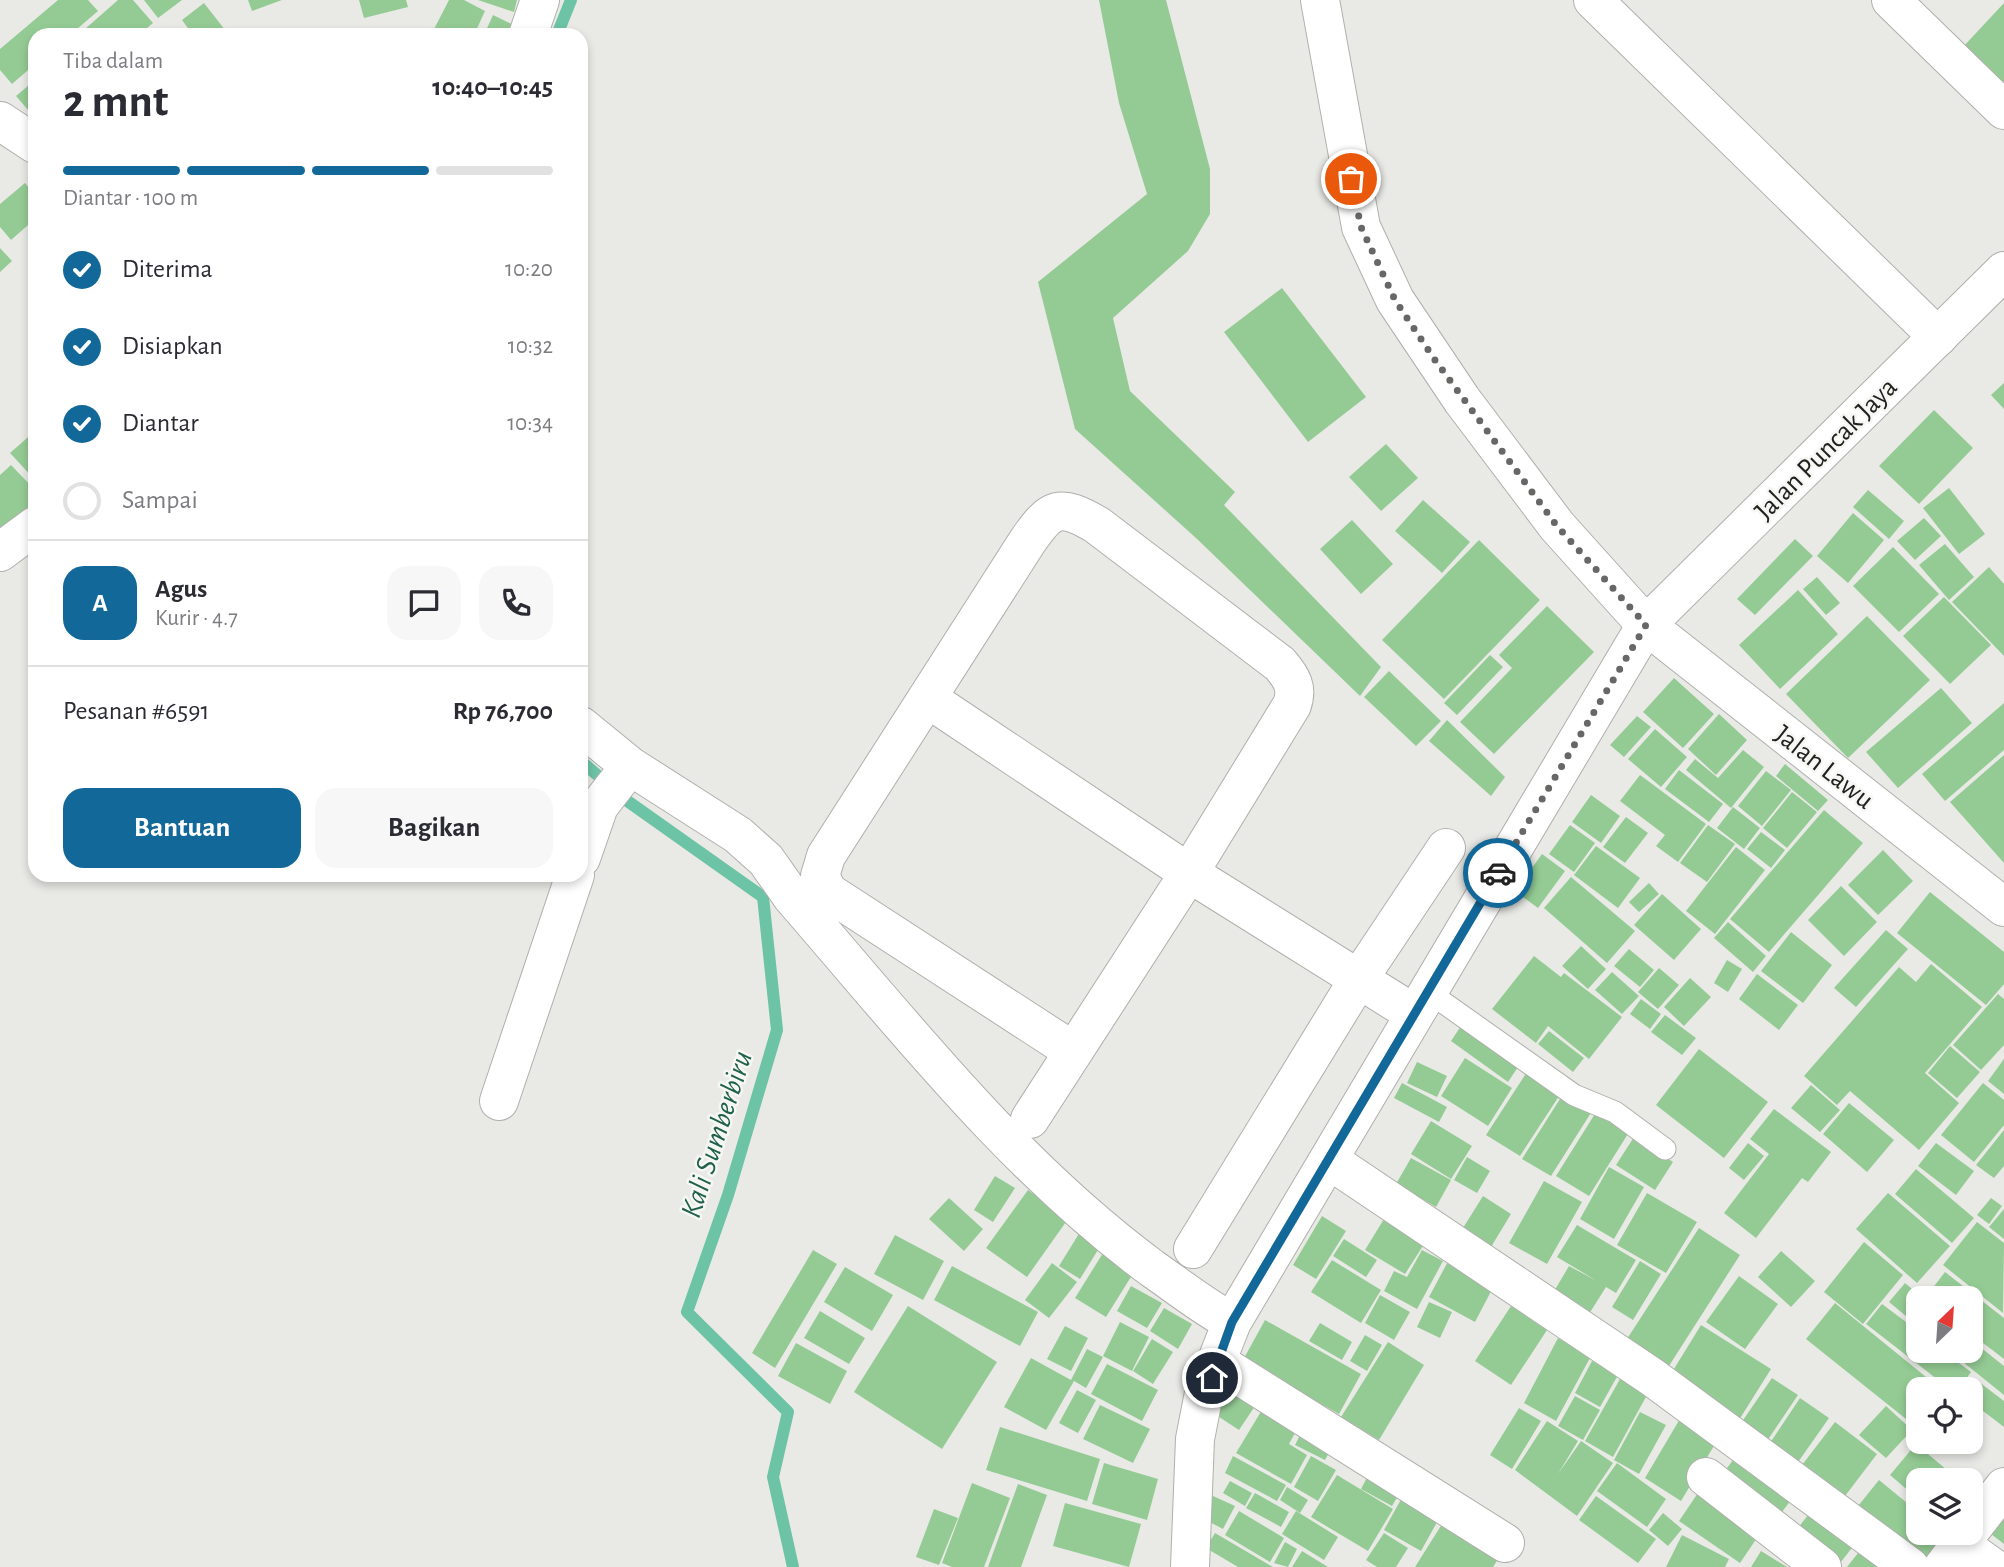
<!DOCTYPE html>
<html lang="id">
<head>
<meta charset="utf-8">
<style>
  body { margin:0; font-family:"Alegreya Sans",sans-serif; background:#f7f7f7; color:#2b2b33; height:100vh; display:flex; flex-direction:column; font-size:26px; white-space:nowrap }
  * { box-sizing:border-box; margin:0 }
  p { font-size:23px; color:#7c7c81 }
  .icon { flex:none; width:38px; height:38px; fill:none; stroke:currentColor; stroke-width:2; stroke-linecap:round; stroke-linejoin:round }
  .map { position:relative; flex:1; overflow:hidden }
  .sheet { position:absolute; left:28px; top:28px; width:560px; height:854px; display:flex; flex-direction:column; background:#fff; border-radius:21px; box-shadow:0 4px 10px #0003 }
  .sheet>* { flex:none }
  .needle { width:46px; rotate:25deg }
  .buttons { position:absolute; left:1906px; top:1286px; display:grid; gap:14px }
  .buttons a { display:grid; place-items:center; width:77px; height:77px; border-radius:14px; background:#fff; box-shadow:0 4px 10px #0003; font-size:35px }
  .pin { position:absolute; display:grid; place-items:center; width:60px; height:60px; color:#fff; margin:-30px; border:4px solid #fff; border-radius:50%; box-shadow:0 2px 7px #0007 }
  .courier { position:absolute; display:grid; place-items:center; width:70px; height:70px; margin:-35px; border:5px solid #126899; border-radius:50%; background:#fff; color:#222; box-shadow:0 2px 9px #0007 }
  .summary em { font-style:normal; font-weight:700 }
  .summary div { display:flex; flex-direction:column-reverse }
  .summary { display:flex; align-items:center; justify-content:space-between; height:119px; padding:0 35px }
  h1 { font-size:46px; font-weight:700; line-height:52px }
  .bar { display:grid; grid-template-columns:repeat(4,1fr); gap:10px 7px; align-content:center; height:84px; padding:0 35px }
  .bar i { height:9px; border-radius:5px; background:#e1e1e2 }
  .bar .selected { background:#126899 }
  .bar p { grid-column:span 4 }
  .line { display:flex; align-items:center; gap:18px; padding:0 35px; border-top:2px solid #e1e1e2 }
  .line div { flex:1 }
  .round { display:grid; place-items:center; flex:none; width:74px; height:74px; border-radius:21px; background:#f7f7f7 }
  ol { padding:0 35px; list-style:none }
  li { display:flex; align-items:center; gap:21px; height:77px }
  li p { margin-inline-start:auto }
  li .icon { padding:7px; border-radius:50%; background:#126899; color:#fff; stroke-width:4 }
  li:last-child { color:#7c7c81 }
  li i { width:38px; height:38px; border:4px solid #e1e1e2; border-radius:50% }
  .primary-button { display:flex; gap:14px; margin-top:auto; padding:14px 35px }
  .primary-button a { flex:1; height:80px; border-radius:21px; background:#126899; color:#fff; font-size:28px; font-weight:700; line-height:80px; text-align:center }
  .primary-button a+a { background:#f7f7f7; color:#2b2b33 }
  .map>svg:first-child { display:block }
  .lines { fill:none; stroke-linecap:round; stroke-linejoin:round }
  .stream { stroke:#6dc3a5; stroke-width:12 }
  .building { fill:#94cb94 }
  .service-casing { stroke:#afb0ac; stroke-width:23 }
  .minor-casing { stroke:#afb0ac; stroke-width:40 }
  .tertiary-casing { stroke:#afb0ac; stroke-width:40 }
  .secondary-casing { stroke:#afb0ac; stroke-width:40 }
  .service { stroke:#fff; stroke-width:21 }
  .minor { stroke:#fff; stroke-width:38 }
  .tertiary { stroke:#fff; stroke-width:38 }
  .secondary { stroke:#fff; stroke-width:38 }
  .done { stroke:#676765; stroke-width:7; stroke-dasharray:0 12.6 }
  .route { stroke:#126899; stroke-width:9 }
  .labels { text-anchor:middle; stroke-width:5; stroke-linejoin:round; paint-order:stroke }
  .street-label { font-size:28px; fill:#212120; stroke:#f6f7f3 }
  .water-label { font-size:30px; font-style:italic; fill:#1f614d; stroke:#f6f7f3 }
</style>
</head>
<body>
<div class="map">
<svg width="2004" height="1567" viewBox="0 0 2004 1567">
  <rect width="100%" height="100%" fill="#e9eae6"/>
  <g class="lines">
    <path class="stream" d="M557,35L571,0
      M581,761L626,800L763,897L777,1030L728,1195L687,1312L788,1412L773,1477L793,1567"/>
  </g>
  <path class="building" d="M58,0H88L98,11L70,35H35V64L12,84L0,70V49Z
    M118,0H133L153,23L139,35H90L85,29Z
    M144,0H182L158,18Z
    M248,0H282L252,11Z
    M359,0H406L408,7L364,18Z
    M449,0H464L485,11L474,35H431Z
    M478,0H517L514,12Z
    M1099,0H1166L1210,169V214L1188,251L1113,318L1130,391L1235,492L1224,505L1381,667L1360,696L1196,538L1075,429L1038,282L1147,194L1119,103Z
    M204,3L229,35H193L182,20Z
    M2004,3V86L1962,48Z
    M493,15L528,32L527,35H484Z
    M35,80V118L16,96Z
    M25,183L35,194V219L11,240L0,227V204Z
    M0,248L12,261L0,272Z
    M1282,288L1366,397L1308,442L1224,332Z
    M2004,383V409L1991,395Z
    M1934,410L1973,448L1919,504L1879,466Z
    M35,431V480L10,453Z
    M1386,444L1418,478L1381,511L1349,477Z
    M11,465L35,490V511L0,543V475Z
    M1949,488L1985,534L1959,554L1923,508Z
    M1868,490L1904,521L1889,539L1853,507Z
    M1423,500L1470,542L1442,573L1395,531Z
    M1853,513L1884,540L1848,583L1817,556Z
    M1924,518L1941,536L1915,560L1897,541Z
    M1352,520L1393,564L1361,594L1320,549Z
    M1795,539L1813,556L1755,615L1737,599Z
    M1479,540L1540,600L1444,699L1382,640Z
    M1945,544L1974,577L1949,600L1919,565Z
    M1893,547L1939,594L1899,632L1853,586Z
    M1989,567L2004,584V656L1952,602Z
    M1817,577L1840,603L1826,615L1803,589Z
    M1798,590L1838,634L1780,689L1739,645Z
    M1944,597L1991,645L1950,684L1903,636Z
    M1547,606L1594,652L1494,754L1460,722L1512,668L1499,655Z
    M1867,616L1930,680L1848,758L1786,694Z
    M1490,655L1503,667L1457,715L1444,703Z
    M1389,671L1441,721L1416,746L1364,697Z
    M1674,678L1714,714L1683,748L1643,712Z
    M1941,688L1972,723L1898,788L1866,752Z
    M2004,703V750L1945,801L1922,774Z
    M1719,714L1747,740L1716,775L1688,749Z
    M1637,716L1651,727L1624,757L1610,745Z
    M1447,720L1505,777L1491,796L1429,741Z
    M1655,729L1687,757L1661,787L1628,759Z
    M1743,750L1764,767L1731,808L1686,770L1695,759L1718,778Z
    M2004,755V863L1950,802Z
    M1785,764L1828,800L1818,811L1776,776Z
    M1679,770L1723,804L1709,822L1665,789Z
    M1766,771L1791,790L1762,826L1738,806Z
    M1640,775L1706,824L1678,862L1656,846L1665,835L1620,801Z
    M1792,792L1817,812L1787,848L1763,828Z
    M1591,795L1620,816L1601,843L1572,822Z
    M1733,807L1760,828L1744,849L1717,828Z
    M1824,810L1863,843L1769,952L1730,919Z
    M1626,817L1648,833L1625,863L1603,847Z
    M1570,825L1595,843L1574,872L1549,854Z
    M1708,825L1735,844L1707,882L1680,863Z
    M1761,832L1785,850L1771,868L1747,849Z
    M1596,846L1640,878L1618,908L1574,875Z
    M1736,847L1765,870L1715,934L1686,911Z
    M1883,850L1913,881L1878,915L1848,885Z
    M1542,854L1565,871L1538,908L1515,891Z
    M1571,877L1635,931L1607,963L1544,908Z
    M1649,883L1659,894L1639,912L1629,902Z
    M1841,886L1877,922L1844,956L1808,920Z
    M1930,892L2004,952V984L1986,1005L1897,933Z
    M1662,894L1701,929L1674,960L1634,925Z
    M1728,922L1766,956L1753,972L1714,938Z
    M1886,930L1908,949L1856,1007L1834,988Z
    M1791,932L1832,965L1803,1003L1761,971Z
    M1581,946L1606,969L1588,989L1562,966Z
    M1629,949L1654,970L1640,987L1614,966Z
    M1534,956L1561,977L1564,973L1622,1017L1589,1059L1548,1026L1536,1043L1492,1009Z
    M1727,960L1742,969L1728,992L1714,983Z
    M1931,964L1982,1007L1925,1073L1959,1103L1919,1150L1850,1091L1837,1105L1804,1076L1899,967L1916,982Z
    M1659,968L1679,985L1658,1009L1638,992Z
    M1612,972L1639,996L1622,1014L1595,990Z
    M1757,974L1798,1005L1779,1030L1739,999Z
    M1690,978L1711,997L1684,1026L1664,1007Z
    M1998,994L2004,999V1045L1981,1070L1953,1045Z
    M1641,999L1661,1014L1650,1029L1630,1014Z
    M1665,1015L1696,1038L1682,1055L1651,1032Z
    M1465,1020L1522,1061L1508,1082L1451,1041Z
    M1549,1031L1584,1058L1573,1072L1538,1044Z
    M1950,1046L1980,1072L1957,1098L1928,1073Z
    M1699,1049L1768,1102L1724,1158L1656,1105Z
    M1465,1058L1512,1088L1488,1126L1441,1096Z
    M2004,1059V1094L1988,1081Z
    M1417,1062L1447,1076L1437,1097L1407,1083Z
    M1529,1069L1563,1090L1520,1156L1486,1135Z
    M1402,1083L1447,1107L1439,1122L1394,1098Z
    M1983,1083L2004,1100V1125L1974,1162L1941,1135Z
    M1811,1085L1840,1110L1820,1132L1791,1108Z
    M1565,1091L1594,1108L1551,1176L1522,1159Z
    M1849,1103L1894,1140L1867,1172L1823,1134Z
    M1598,1109L1631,1129L1589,1196L1556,1176Z
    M1774,1109L1831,1152L1808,1182L1802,1178L1756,1238L1724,1213L1769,1154L1750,1139Z
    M1431,1121L1472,1146L1451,1179L1411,1154Z
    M2004,1130V1166L1994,1178L1976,1165Z
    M1634,1137L1673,1162L1655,1190L1616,1165Z
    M1748,1143L1764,1156L1744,1180L1729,1168Z
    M1936,1143L1974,1171L1956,1195L1918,1166Z
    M1467,1157L1490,1171L1477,1193L1454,1180Z
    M1411,1158L1451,1180L1436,1207L1396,1184Z
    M1609,1167L1644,1187L1614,1239L1580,1219Z
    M1916,1169L1974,1218L1952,1243L1895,1194Z
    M995,1176L1015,1188L993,1222L974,1210Z
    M1544,1181L1582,1202L1547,1264L1509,1243Z
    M1028,1190L1068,1219L1027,1277L986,1248Z
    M1647,1193L1697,1222L1666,1273L1617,1245Z
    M1888,1193L1950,1246L1917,1283L1856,1229Z
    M1483,1196L1511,1214L1491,1247L1463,1228Z
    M949,1198L983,1229L964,1251L929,1219Z
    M1991,1198L2002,1206L1989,1224L1977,1215Z
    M2004,1209V1239L1989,1227Z
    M1387,1214L1428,1238L1405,1274L1365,1250Z
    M1322,1216L1346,1231L1316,1279L1293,1265Z
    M1977,1222L2004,1243L2003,1313L1943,1265Z
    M1577,1225L1636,1260L1616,1293L1606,1287L1589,1314L1553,1293L1569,1266L1597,1281L1557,1257Z
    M1699,1228L1740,1255L1667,1369L1625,1342Z
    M1080,1232L1101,1245L1080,1279L1059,1266Z
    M895,1235L944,1261L923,1300L874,1274Z
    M1344,1239L1377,1260L1366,1277L1333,1256Z
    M1864,1242L1903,1275L1863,1324L1824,1292Z
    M813,1250L837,1264L775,1368L752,1353Z
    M1422,1250L1443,1261L1417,1309L1384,1291L1394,1271L1407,1277Z
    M1781,1251L1815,1281L1791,1307L1758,1277Z
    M1103,1253L1134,1272L1106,1317L1075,1298Z
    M1452,1254L1498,1278L1475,1322L1429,1297Z
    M1332,1260L1381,1290L1361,1323L1311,1292Z
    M1640,1261L1661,1274L1633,1320L1612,1307Z
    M1052,1263L1077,1282L1049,1318L1025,1300Z
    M952,1266L1038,1312L1020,1346L934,1300Z
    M845,1267L893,1295L872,1331L824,1302Z
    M1945,1272L2004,1318V1359L1970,1333V1298H1925Z
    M1739,1276L1778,1304L1745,1349L1706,1322Z
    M1905,1283L1923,1298H1918V1326L1889,1302Z
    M1131,1286L1162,1303L1147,1328L1117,1311Z
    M1380,1295L1410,1312L1394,1340L1365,1323Z
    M1429,1302L1452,1312L1440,1338L1417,1327Z
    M1835,1303L1942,1390H1918L1916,1427L1806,1339Z
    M1882,1304L1918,1331V1351H1943L1971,1372L1958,1390H1951L1866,1324Z
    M908,1306L997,1362L942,1449L854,1392Z
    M1511,1306L1547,1330L1511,1385L1475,1361Z
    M1164,1308L1192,1324L1178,1349L1150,1331Z
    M820,1311L865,1338L849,1364L804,1338Z
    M1265,1320L1361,1374L1339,1414L1243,1360Z
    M1120,1322L1149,1337L1132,1371L1103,1356Z
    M1320,1323L1352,1342L1342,1360L1309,1341Z
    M1701,1325L1771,1369L1739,1420L1669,1377Z
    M1065,1326L1088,1338L1071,1371L1047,1359Z
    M1365,1335L1382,1345L1367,1371L1350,1361Z
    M1558,1338L1591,1356L1556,1421L1524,1403Z
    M1152,1339L1173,1352L1153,1384L1133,1371Z
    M1970,1339L2004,1366V1395L1953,1354L1956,1351H1970Z
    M1388,1342L1424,1365L1379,1440L1341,1417Z
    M796,1343L847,1371L830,1404L778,1376Z
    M1087,1349L1103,1357L1086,1388L1074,1381L1046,1430L1004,1407L1031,1358L1071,1380Z
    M1592,1361L1618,1375L1600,1407L1575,1393Z
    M1107,1364L1158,1390L1142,1421L1091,1394Z
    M1772,1378L1798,1395L1765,1444L1739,1426Z
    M1620,1379L1647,1395L1613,1457L1585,1441Z
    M1975,1379L2004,1401V1427L1970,1401V1390H1968Z
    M1233,1383L1259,1400L1239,1430L1213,1413Z
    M1077,1390L1096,1400L1078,1433L1059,1423Z
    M1575,1396L1600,1410L1583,1440L1558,1426Z
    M1800,1398L1829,1418L1796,1465L1768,1446Z
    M1268,1400L1302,1420L1289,1444L1307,1455L1291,1484L1236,1453Z
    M1100,1405L1150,1429L1133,1463L1083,1439Z
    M1886,1406L1912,1430L1886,1458L1859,1435Z
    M1519,1408L1541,1421L1512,1469L1490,1455Z
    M1640,1412L1666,1425L1639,1474L1614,1460Z
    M1684,1412L1721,1434L1681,1501L1645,1478Z
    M1547,1421L1578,1441L1558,1474L1581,1441L1613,1463L1577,1516L1515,1470Z
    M1835,1422L1877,1454L1842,1500L1799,1469Z
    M1305,1425L1336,1440L1325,1460L1295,1445Z
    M1000,1427L1100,1459L1087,1501L986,1470Z
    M1916,1444L1959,1480H1918V1499L1890,1475Z
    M1741,1450L1797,1492L1773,1524L1716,1482Z
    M1233,1456L1286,1485L1277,1501L1225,1473Z
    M1311,1456L1336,1470L1318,1501L1294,1487Z
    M1104,1463L1158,1479L1147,1520L1092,1504Z
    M1617,1463L1666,1499L1647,1527L1597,1491Z
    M1373,1466L1405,1484L1392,1506L1361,1489Z
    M1337,1475L1393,1509L1368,1551L1311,1517Z
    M1879,1480L1918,1512V1533H1944L1954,1541L1932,1567L1854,1511Z
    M1230,1481L1252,1493L1245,1506L1223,1493Z
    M972,1483L1010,1498L984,1567H952L942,1563Z
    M1018,1484L1047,1495L1021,1567H988Z
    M1287,1487L1308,1500L1300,1513L1280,1500Z
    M1702,1487L1763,1529L1740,1563L1679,1521Z
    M1255,1493L1289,1512L1281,1527L1246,1508Z
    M1404,1494L1441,1515L1421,1551L1384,1530Z
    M1213,1496L1235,1506L1223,1529L1202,1518Z
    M1596,1496L1656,1539L1638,1563L1579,1520Z
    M2004,1499V1544L1982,1527Z
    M1818,1502L1862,1535L1837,1567L1791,1537Z
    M1065,1503L1141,1524L1129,1567L1053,1546Z
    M934,1509L958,1518L939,1565L916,1557Z
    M1239,1511L1284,1538L1270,1562L1225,1535Z
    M1296,1511L1338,1537L1324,1560L1282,1534Z
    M1449,1513L1505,1548L1493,1567H1415Z
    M1663,1513L1682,1529L1668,1546L1649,1530Z
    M1215,1533L1273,1567H1238L1206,1548Z
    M1384,1533L1408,1548L1396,1567H1377L1366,1560Z
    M1682,1535L1729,1559L1725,1567H1666Z
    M1869,1539L1904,1567H1847Z
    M1285,1542L1297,1549L1288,1567L1274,1563Z
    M1302,1551L1328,1567H1292Z
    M1761,1551L1787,1567H1751Z"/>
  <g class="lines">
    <defs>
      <path id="service" d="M1427,991L1574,1095L1615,1112L1665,1149"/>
      <path id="minor" d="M1593,0L1938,337
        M1891,0L2004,110
        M528,35L540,0
        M0,121L35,144
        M0,552L35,526
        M927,698L1189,873L1413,1013
        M581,726L630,766L738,835L766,860L792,897C905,1027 1013,1166 1153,1269C1179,1287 1204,1307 1232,1322
        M581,858L599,806L630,766
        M499,1101L575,875
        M1030,1119L1189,873L1292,705C1298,688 1292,678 1280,664L1097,525C1059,503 1051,507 1027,542L826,856L820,876L828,892L1073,1051
        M1329,1160L1652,1377L1910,1567
        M1193,1249L1358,980L1446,848
        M1219,1363L1505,1543
        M1706,1477L1822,1567
        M1970,1531L2004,1487
        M1960,1544L1992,1567
        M1190,1567L1195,1439L1204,1393L1232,1322L1646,625
        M1943,1567L1969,1533"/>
      <path id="tertiary" d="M1320,0L1361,227L1395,300L1462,400L1557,526L1646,625"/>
      <path id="secondary" d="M2004,271L1646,625L2004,907"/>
    </defs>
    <use href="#service" class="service-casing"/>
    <use href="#minor" class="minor-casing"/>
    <use href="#tertiary" class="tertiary-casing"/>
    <use href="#secondary" class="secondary-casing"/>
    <use href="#service" class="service"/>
    <use href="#minor" class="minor"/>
    <use href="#tertiary" class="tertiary"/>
    <use href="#secondary" class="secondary"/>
  </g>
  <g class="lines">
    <path class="done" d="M1351,179L1361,227L1395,300L1435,360L1557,526L1646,625L1498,873"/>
    <path class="route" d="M1212,1378L1232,1322L1498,873"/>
  </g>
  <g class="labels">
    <g class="street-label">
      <text transform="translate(1825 448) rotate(-45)" y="10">Jalan Puncak Jaya</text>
      <text transform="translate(1825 766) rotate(38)" y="10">Jalan Lawu</text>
    </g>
    <g class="water-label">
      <text transform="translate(716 1134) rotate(-72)" y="10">Kali Sumberbiru</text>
    </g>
  </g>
</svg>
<div class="buttons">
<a><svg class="needle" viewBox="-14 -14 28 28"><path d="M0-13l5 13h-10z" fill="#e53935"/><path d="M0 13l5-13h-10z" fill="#7c7c81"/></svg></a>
<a><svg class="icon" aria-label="locate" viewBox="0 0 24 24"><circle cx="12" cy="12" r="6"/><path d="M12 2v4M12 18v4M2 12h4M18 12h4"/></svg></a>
<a><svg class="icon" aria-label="layers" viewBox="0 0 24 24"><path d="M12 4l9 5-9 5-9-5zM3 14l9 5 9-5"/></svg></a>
</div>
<div class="pin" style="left:1351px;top:179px;background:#ea580c"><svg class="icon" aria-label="bag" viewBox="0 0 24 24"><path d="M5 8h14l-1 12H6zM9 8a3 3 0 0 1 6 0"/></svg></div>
<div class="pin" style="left:1212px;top:1378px;background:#1f2937"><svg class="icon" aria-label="home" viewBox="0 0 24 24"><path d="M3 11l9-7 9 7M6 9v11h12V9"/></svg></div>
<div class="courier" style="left:1498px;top:873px"><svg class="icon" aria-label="car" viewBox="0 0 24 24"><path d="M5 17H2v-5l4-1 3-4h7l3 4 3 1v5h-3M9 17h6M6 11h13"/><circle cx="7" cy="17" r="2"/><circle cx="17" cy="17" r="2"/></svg></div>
<section class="sheet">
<div class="summary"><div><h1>2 mnt</h1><p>Tiba dalam</p></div><em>10:40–10:45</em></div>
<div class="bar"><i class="selected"></i><i class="selected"></i><i class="selected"></i><i></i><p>Diantar · 100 m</p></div>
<ol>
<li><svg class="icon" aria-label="check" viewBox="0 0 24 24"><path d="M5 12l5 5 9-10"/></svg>Diterima<p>10:20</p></li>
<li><svg class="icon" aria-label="check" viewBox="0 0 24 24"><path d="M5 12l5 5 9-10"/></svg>Disiapkan<p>10:32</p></li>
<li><svg class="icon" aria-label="check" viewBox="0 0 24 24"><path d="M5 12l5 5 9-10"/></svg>Diantar<p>10:34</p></li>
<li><i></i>Sampai</li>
</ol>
<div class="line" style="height:126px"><b class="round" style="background:#126899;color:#fff">A</b><div><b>Agus</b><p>Kurir · 4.7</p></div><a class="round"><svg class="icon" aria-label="chat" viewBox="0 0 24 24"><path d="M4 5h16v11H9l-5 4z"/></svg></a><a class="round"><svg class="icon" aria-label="phone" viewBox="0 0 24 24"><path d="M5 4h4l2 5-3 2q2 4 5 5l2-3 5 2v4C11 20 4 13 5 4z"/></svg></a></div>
<div class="line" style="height:91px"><div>Pesanan #6591</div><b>Rp 76,700</b></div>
<div class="primary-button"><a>Bantuan</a><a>Bagikan</a></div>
</section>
</div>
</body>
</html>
